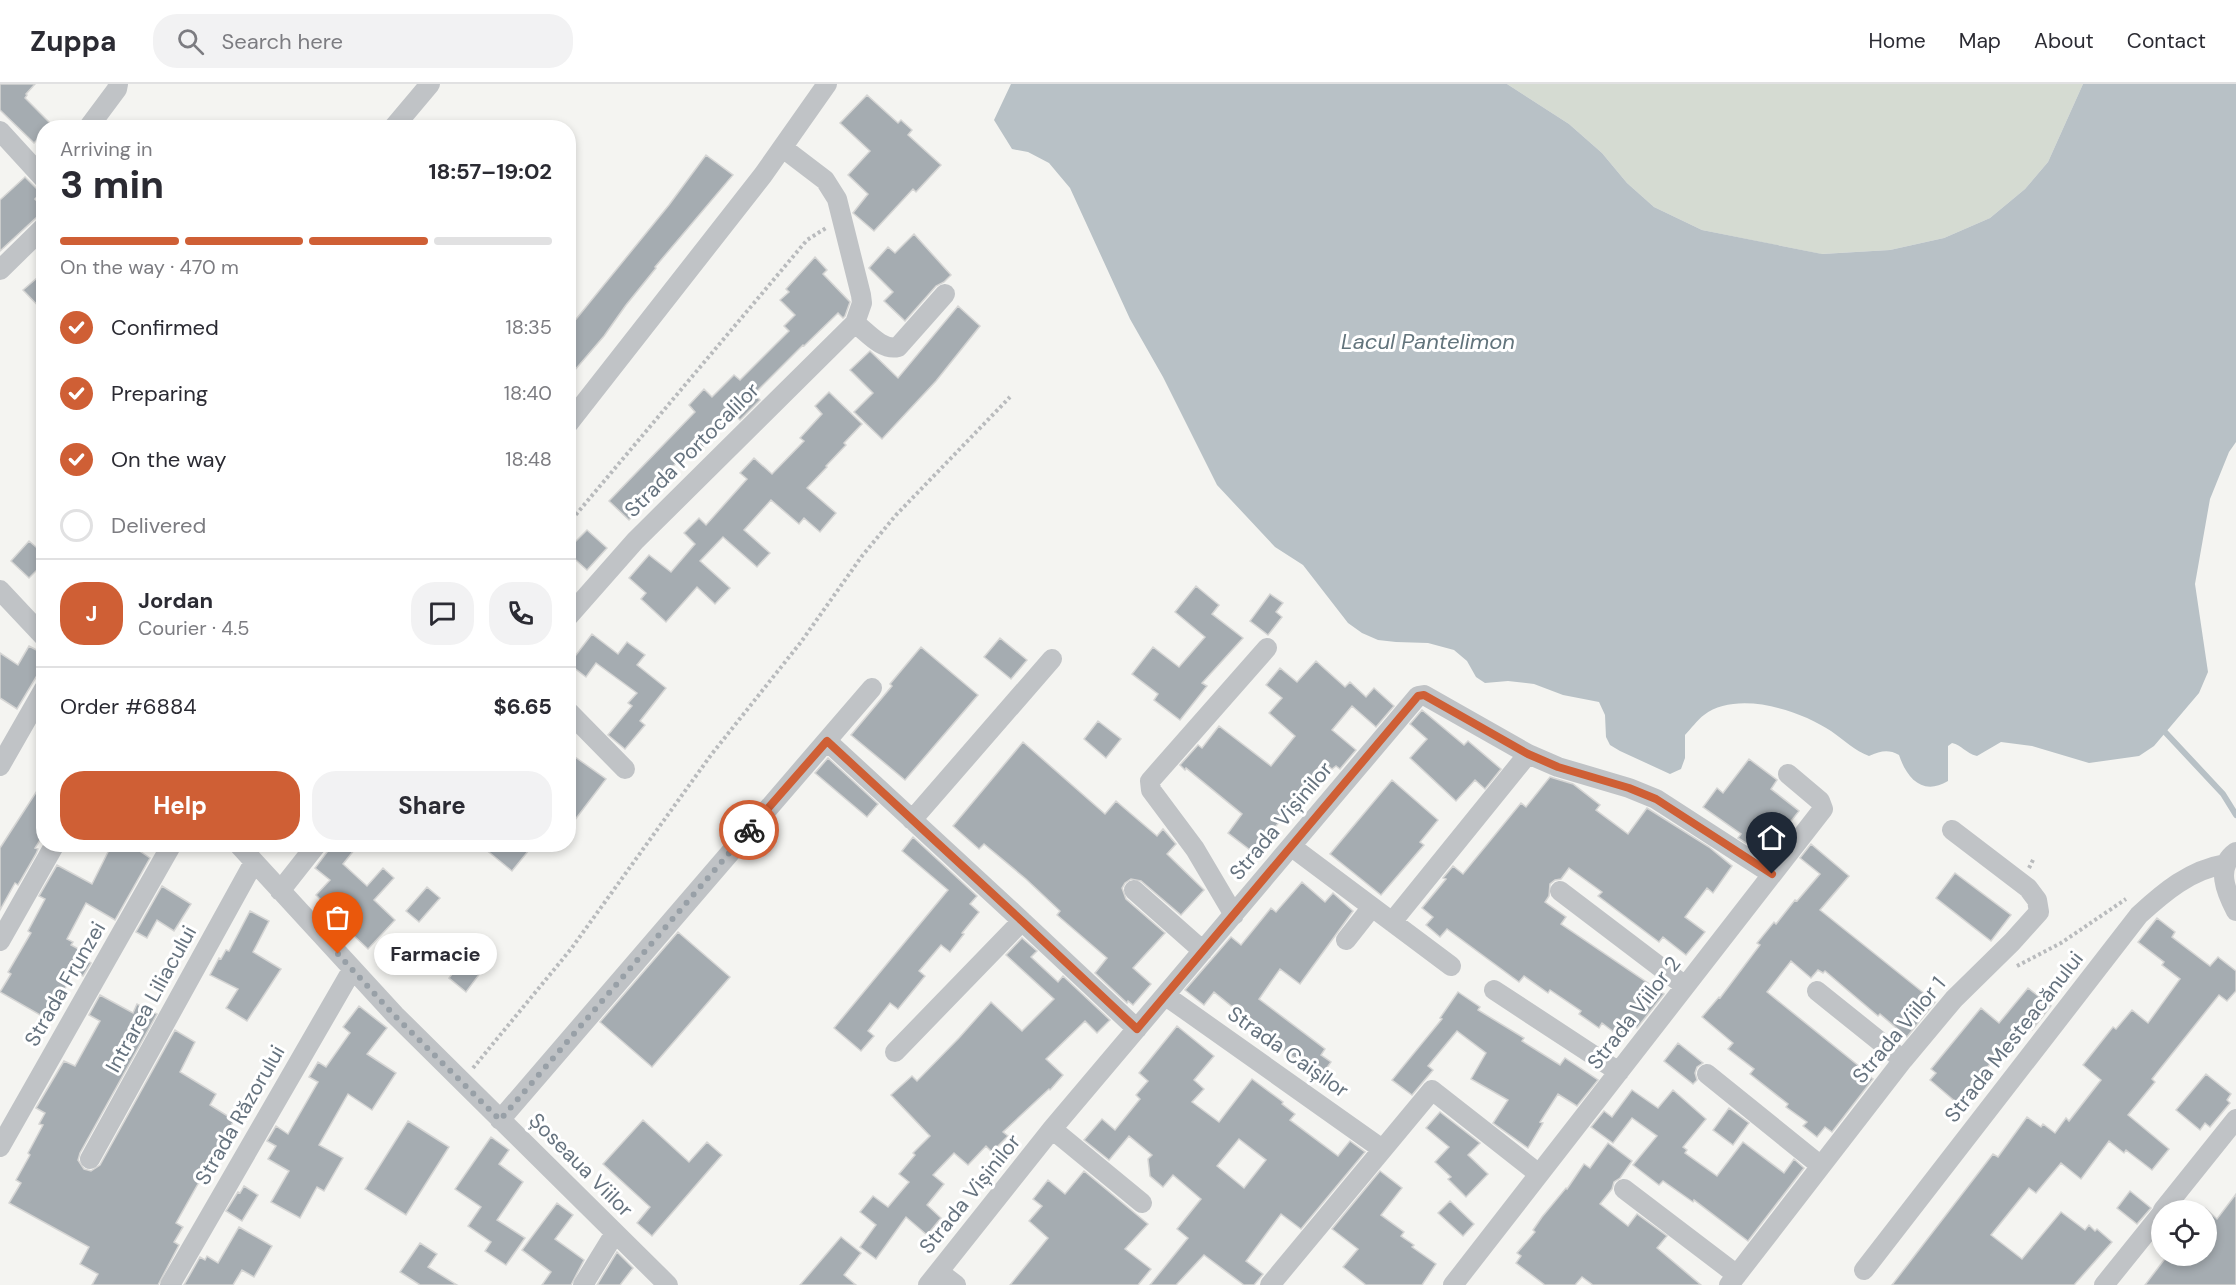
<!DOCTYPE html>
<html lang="en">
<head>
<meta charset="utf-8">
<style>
  body { margin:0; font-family:"DM Sans",sans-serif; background:#f2f2f3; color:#2b2b33; height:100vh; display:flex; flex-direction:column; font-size:22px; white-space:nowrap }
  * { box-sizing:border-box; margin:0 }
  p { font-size:20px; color:#7c7c81 }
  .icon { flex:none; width:33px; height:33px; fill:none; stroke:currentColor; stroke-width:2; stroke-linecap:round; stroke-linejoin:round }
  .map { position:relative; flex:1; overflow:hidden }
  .drawer { position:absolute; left:36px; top:36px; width:540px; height:732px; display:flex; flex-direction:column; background:#fff; border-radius:24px; box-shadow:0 3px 9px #0003 }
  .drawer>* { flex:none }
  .tools { position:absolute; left:2151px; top:1116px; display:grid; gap:12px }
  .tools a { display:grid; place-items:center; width:66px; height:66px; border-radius:50%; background:#fff; box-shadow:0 3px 9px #0003; font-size:30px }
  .pin { position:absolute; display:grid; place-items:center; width:51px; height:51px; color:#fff; margin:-62px -26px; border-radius:50% 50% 50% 0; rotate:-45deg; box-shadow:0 0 6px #0007 }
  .pin .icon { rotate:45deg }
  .courier { position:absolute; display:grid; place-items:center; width:60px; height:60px; margin:-30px; border:4px solid #cf5f35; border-radius:50%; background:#fff; color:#222; box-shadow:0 2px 8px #0007 }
  .bubble { position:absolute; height:42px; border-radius:21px; background:#fff; box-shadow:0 3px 9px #0003; font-size:20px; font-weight:700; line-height:42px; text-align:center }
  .overview em { font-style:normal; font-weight:700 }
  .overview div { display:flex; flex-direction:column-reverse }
  .overview { display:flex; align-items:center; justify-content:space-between; height:102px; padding:0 24px }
  h1 { font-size:39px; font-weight:700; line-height:45px }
  .bar { display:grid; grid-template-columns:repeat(4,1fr); gap:9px 6px; align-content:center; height:72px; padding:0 24px }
  .bar i { height:8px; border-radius:4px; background:#e1e1e2 }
  .bar .active { background:#cf5f35 }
  .bar p { grid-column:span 4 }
  .line { display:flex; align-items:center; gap:15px; padding:0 24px; border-top:2px solid #e1e1e2 }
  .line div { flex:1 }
  .round { display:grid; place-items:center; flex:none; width:63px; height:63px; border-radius:24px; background:#f2f2f3 }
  ol { padding:0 24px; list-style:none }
  li { display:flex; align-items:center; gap:18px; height:66px }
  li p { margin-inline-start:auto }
  li .icon { padding:6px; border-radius:50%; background:#cf5f35; color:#fff; stroke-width:4 }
  li:last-child { color:#7c7c81 }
  li i { width:33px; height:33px; border:3px solid #e1e1e2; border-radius:50% }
  .action { display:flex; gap:12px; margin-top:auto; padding:12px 24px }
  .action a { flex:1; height:69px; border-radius:24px; background:#cf5f35; color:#fff; font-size:24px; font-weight:700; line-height:69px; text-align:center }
  .action a+a { background:#f2f2f3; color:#2b2b33 }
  header { display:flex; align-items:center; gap:36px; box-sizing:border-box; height:84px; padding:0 30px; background:#fff; border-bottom:2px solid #e1e1e2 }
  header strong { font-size:28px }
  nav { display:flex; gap:33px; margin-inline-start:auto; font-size:21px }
  .search { width:420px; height:54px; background:#f2f2f3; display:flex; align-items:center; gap:15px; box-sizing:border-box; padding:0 21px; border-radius:24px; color:#7c7c81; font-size:22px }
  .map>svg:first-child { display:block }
  .green { fill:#d5dbd2 }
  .water { fill:#b8c1c6 }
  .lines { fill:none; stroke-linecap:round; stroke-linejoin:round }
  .stream { stroke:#b8c1c6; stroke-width:6 }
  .building { fill:#a5acb1; stroke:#d5d5d4; stroke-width:1.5; fill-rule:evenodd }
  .path { stroke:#b9bbbd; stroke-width:4; stroke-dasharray:3 3; stroke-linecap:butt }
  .minor { stroke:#c0c3c6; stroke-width:20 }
  .done { stroke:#98a0a7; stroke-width:6; stroke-dasharray:0 10.8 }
  .route { stroke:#cf5f35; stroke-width:8 }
  .labels { text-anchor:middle; stroke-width:6; stroke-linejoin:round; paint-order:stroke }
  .street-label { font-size:21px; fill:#66737f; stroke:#fff }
  .water-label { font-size:22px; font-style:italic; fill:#62747c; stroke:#fff }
</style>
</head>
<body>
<header>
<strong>Zuppa</strong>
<div class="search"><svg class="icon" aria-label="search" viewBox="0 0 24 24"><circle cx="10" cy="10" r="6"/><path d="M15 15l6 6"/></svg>Search here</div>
<nav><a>Home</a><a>Map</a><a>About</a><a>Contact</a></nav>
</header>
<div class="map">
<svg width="2236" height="1201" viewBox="0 0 2236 1201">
  <rect width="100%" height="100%" fill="#f4f4f1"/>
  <path class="green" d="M1507,0H2083L2048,78L2025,105L1990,134L1944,154L1890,166L1821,170L1702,146L1654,123L1627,99L1602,69L1569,40Z"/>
  <path class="water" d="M1011,0H1507L1569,40L1602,69L1627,99L1654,123L1702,146L1822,170L1890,166L1944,154L1990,134L2025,105L2048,78L2083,0H2236V358L2229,368L2210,415L2195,500L2208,588L2199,609L2154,662L2139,672L2089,679L2032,662L2001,658L1977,672C1965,669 1962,661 1952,659L1948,662V697C1923,712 1907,695 1899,671C1888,665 1881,667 1869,672C1855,667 1844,656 1831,647C1800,626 1737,606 1704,631C1697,636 1691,645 1685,651V674L1681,685L1670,690L1620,667L1610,661L1606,653L1605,631L1599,618L1563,611L1534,600L1508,597L1485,599L1476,593L1467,577L1454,566L1428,559L1396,558L1378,556L1362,549L1348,539L1303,481L1275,463L1217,401L1163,293L1130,235L1070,104L1049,79L1028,68L1012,65L994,36Z"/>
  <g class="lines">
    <path class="stream" d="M2165,648L2223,710L2236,731"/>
  </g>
  <path class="building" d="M0,0H35L26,10L27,11L25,14L52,41L49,44H44V49L34,59L0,26Z
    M867,11L898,39L901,36L912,46L908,51L941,81L916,108L913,105L874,147L853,129L868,110L848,91L870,67L840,39Z
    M706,71L733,91L655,183L656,184L626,221L604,252L568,294V245L669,121Z
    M25,93L41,109L35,115L44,125V131L36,134L0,167V116Z
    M914,150L951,191L944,198L936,202L905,237L884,217L893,208L869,184L888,163L895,169Z
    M815,173L827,186L823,190L850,218L845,232L843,234L838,229L804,262L803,261L754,310L760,316L740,336L734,330L693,373L687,367L666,390L670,394L629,436L609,417L695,328L689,321L704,305L712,313L734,291L740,296L789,247L784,242L795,231L780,216L789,208L786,205Z
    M44,188V228L23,206Z
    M958,222L980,242L936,297L882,355L854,328L873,309L850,286L870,267L898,294Z
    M829,308L862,340L844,359L846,361L826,382L827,383L807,404L836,429L820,448L804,434L799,440L771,416L744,446L770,469L757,483L723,453L700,477L730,504L715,520L697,503L666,538L641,515L646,509L629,494L649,471L671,488L695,460L684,449L699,434L706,441L747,395L740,389L754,374L772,390L804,357L800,354L822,330L815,322Z
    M587,446L607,464L587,486L568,469V465Z
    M29,457L44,470V479L29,494L11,477Z
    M1196,502L1219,521L1212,530L1243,554L1202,599L1207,602L1180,636L1154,616L1158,610L1132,590L1153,563L1179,583L1205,553L1175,528Z
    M1270,510L1283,519L1276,528L1282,533L1268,551L1250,537Z
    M592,550L618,570L627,558L645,571L637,581L666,604L640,637L645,641L625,665L608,651L632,622L628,619L637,609L596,579L586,593L569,580Z
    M1000,554L1027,576L1011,595L984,573Z
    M29,562L44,570V580L17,625L0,614V569L18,581Z
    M921,563L978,611L905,696L851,651L892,602L890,600Z
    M1316,577L1345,603L1350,598L1366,613L1374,604L1394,622L1376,643L1352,622L1332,646L1356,666L1340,685L1336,682L1332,685L1323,678L1286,724L1289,726L1254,769L1228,749L1242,730L1186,684L1185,686L1180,681L1198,661L1202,664L1219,642L1271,682L1295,652L1269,629L1282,614L1266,601L1280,584L1297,598Z
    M1422,626L1464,661L1468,657L1501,685L1485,705L1475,696L1456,717L1410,674L1427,655L1410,640Z
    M1098,637L1121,655L1106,674L1084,655Z
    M1023,658L1105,730L1116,717L1157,752L1163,745L1176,760L1167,770L1204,806L1181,831L1141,797L1131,795L1125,799L1122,804L1126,815L1165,849L1133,884L1151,900L1133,921L1128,917L1127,919L1095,889L1107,874L1057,831L1060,827L1026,795L984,760L979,765L953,742Z
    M568,668L606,695L568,745Z
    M828,674L878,720L867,733L815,689Z
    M1749,675L1777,696L1771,705L1799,727L1788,741L1792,745L1782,759L1777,754L1765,771L1738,754L1741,750L1703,723L1717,704L1723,709Z
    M1550,693L1573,700L1600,721L1596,726L1628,750L1647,724L1709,763L1732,782L1713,809L1707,804L1685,833L1705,848L1686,871L1663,853L1659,858L1598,812L1602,808L1569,784L1561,795L1555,796L1550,800L1549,812L1545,818L1566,833L1561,840L1664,910L1637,944L1633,941L1623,955L1602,939L1599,944L1579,930L1581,927L1550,906L1548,909L1524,892L1519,898L1447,845L1440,853L1426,841L1433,833L1422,824L1446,795L1443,794L1453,782L1463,790L1521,719L1526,723Z
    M44,696V750L35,764L38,765L36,770L18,801L15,799L0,826V764Z
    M1392,696L1438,736L1420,758L1424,761L1381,811L1330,770Z
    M913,753L977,812L970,820L979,828L962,849L964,850L950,868L941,861L919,887L925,892L898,925L890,919L868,947L874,952L861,967L834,944L948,806L902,767Z
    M112,760H129L150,774L115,836L86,819L67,855L73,858L71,861L86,869L83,874L91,879L83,892L74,887L49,936L0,908L11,890L8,888L31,849L28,847L45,815L39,812L57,781L92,800Z
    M333,760H359L343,780L367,802L383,784L394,794L374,816L395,836L368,865L337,836L339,833L316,811L330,796L315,784Z
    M479,760H534L512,787Z
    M1811,760L1849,792L1820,826L1935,918L1907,953L1880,930L1878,932L1825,887L1823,889L1818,886L1811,894L1791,877L1767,908L1870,991L1869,992L1873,995L1832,1048L1825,1043L1817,1053L1803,1042L1807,1038L1786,1023L1788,1020L1750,990L1754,985L1728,965L1733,959L1702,933L1719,913L1720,914L1760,861L1757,859L1774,838L1776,840L1795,816L1797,817L1820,790L1800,774Z
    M1955,789L2011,831L1991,857L1936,814Z
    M1302,798L1325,818L1333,809L1353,827L1300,900L1280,885L1259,915L1325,965L1321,971L1331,978L1318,996L1298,981L1300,978L1244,937L1246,934L1214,908L1204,921L1185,906L1231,853L1241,861L1271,824L1276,828Z
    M162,802L191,820L174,847L157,836L147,854L136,848Z
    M427,803L440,814L419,838L406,827Z
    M250,827L269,837L253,868L281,885L247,937L226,924L238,905L210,891L219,874L221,875L226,866L229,867Z
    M2157,834L2175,848L2172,853L2210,882L2218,873L2236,887V907L2227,917L2219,911L2152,995L2155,998L2128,1031L2169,1065L2152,1086L2126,1066L2124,1069L2109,1057L2081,1095L2061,1079L2036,1109L2029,1104L1991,1151L2022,1175L2061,1128L2085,1146L2089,1141L2095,1147L2097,1145L2112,1158L2074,1201H1892L1993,1070L1998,1073L2027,1033L2041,1043L2043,1040L2055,1049L2066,1034L2069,1037L2101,996L2083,981L2113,943L2116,945L2132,926L2148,939L2180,895L2162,881L2164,878L2138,858Z
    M678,848L730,893L652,983L600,938Z
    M1022,854L1037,867L1031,873L1058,898L1063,892L1110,936L1097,949L1085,937L1046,975L1063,991L1050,1006L1049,1005L1003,1048L1008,1052L992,1068L986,1062L968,1081L954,1069L933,1091L944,1100L927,1121L941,1134L927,1151L906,1133L876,1175L860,1163L876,1141L860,1128L873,1112L888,1123L909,1098L899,1090L915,1071L913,1069L930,1052L891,1011L912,992L917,997L959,954L991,918L1022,947L1054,915L1006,871Z
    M472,863L490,876L466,908L449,894Z
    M2028,904L2051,922L2032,946L2024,940L1957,1019L1930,996L1936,989L1931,985L1981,924L1999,939Z
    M1458,908L1480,923L1478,926L1524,954L1522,957L1560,981L1565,974L1598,996L1577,1022L1558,1010L1540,1038L1543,1039L1528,1064L1493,1039L1508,1016L1471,995L1486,969L1457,947L1428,982L1433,986L1412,1011L1392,996L1442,935L1440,934Z
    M100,911L133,929L137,920L157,930L80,1069L78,1076L84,1085L91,1087L100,1081L175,946L195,958L180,988L216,1010L210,1021L234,1036L176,1139L183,1143L174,1158L179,1161L158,1201H92L98,1190L80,1180L89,1163L9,1119L21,1099L16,1096L30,1071L28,1069L43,1041L39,1040L45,1029L36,1024L64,977L75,982L100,937L89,931Z
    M359,922L387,944L367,970L396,989L372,1026L348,1010L319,1061L343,1074L324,1107L317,1103L300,1134L271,1118L289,1087L268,1075L276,1062L267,1057L276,1042L288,1050L318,998L309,993L318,978L326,983L350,949L343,943Z
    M1177,942L1214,972L1194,996L1204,1005L1192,1018L1219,1038L1252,995L1283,1018L1282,1020L1295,1030L1290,1036L1338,1072L1350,1057L1365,1068L1301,1145L1281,1130L1246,1177L1263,1190L1254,1201H1244L1204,1171L1176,1201H1150L1188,1154L1177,1145L1201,1115L1173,1091L1163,1103L1150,1092L1148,1075L1152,1071L1129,1052L1109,1076L1084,1056L1102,1035L1115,1046L1140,1015L1136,1011L1148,997L1139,989ZM1239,1055L1266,1076L1244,1104L1217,1082Z
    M1678,959L1703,979L1697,983L1695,989L1697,996L1693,1000L1664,977Z
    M2206,990L2231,1010L2227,1016L2230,1019L2210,1043L2205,1039L2200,1046L2176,1026Z
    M1632,1006L1658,1024L1673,1006L1706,1035L1683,1063L1687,1066L1685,1069L1717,1092L1743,1058L1784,1089L1794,1075L1804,1084L1748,1157L1694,1116L1693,1118L1663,1097L1659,1101L1633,1081L1657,1052L1632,1034L1613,1059L1591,1043L1604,1027L1612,1033Z
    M1729,1024L1749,1039L1733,1061L1713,1046Z
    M1440,1028L1480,1059L1468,1071L1488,1090L1466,1113L1448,1095L1451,1093L1435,1078L1449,1063L1426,1044Z
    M643,1036L689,1078L707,1058L722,1071L652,1152L637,1139L650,1123L603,1080Z
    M408,1037L449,1063L406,1131L365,1105Z
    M491,1053L509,1066L499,1080L523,1098L497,1136L525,1154L506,1181L485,1167L491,1158L468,1142L481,1123L455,1105Z
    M1608,1059L1632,1077L1620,1094L1614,1098L1612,1105L1600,1120L1628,1142L1637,1130L1667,1152L1657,1164L1701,1201H1593L1582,1193L1575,1201H1545L1516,1179L1521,1172L1517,1169L1535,1148L1533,1146L1542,1133L1566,1104L1567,1105L1584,1080L1590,1084Z
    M1084,1087L1148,1140L1125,1165L1151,1185L1138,1201H1010L1048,1154L1029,1137L1042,1122L1033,1115L1048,1096L1065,1110Z
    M1380,1087L1402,1104L1381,1131L1404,1148L1401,1152L1414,1161L1412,1163L1436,1180L1422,1201H1366L1343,1183L1358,1165L1332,1145Z
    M244,1102L258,1111L242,1137L226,1127L238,1108L240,1109Z
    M2130,1107L2151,1124L2137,1140L2117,1124Z
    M2236,1110V1201H2145L2167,1172H2206V1125L2217,1135Z
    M1450,1117L1474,1140L1463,1152L1438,1129Z
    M557,1119L573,1131L555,1155L584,1176L571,1201H542L551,1188L522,1166Z
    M239,1143L272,1162L254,1193L242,1186L233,1201H184L200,1173L205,1176L207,1172L218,1179Z
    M841,1153L861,1169L844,1191L856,1201H800Z
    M420,1159L437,1170L428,1183L457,1201H420L400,1188Z
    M617,1168L633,1184L620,1201H597Z"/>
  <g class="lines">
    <path class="path" d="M568,440L807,156L826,144
      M2029,784L2034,774
      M2017,882L2061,859L2126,815
      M473,984L571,865L711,671L801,558L862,472L896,431L1010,313"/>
    <path class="minor" d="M88,44L117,5L118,0
      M393,44L430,0
      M0,47L44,95
      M0,186L44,143
      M855,239C867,248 882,267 898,263L945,210
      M568,340L763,91L827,0
      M0,506L44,553
      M568,533L635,457L855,239L862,219L861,211L837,115L825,96L783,64
      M568,627L625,685
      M827,657L1022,837L1137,945
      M0,682L44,605
      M912,736L1052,575
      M238,760L395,931L668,1201
      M1292,763L1451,882
      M2236,768C2215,783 2226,808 2236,827
      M1134,806L1203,867
      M280,807L317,760
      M1560,807L1685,902
      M1234,831L1195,765L1151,706L1150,697L1267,564
      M1392,838L1528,670
      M1346,856L1372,823
      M0,857L55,760
      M1494,906L1619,988
      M1817,907L1903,976
      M1166,912L1382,1065
      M895,968L1022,837
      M1707,990L1821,1082
      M500,1036L872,604
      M1052,1045L1142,1119
      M0,1063L172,760
      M90,1075L254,778
      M1624,1105L1737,1191
      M2163,1126L2236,1035
      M1864,1186L2139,831C2164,808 2190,786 2225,780
      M939,1188L956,1201
      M170,1201L352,886
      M583,1201L615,1149
      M928,1201L1052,1045L1418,612L1424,611L1528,670L1558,683L1629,704L1656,715L1772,790
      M1270,1201L1432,1006L1539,1090
      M1453,1201L1823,725L1820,717L1788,690
      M1729,1201L1903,976L1954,915L2012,858L2039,828L2037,816L2028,804L1952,746
      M2104,1201L2162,1129"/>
  </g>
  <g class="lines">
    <path class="done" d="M338,870L394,931L500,1036L749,746"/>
    <path class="route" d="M749,746L827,657L1022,837L1137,945L1418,612L1424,611L1528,670L1558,683L1629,704L1656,715L1772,790"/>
  </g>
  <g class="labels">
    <g class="street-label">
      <text transform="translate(692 366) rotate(-45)" y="7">Strada Portocalilor</text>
      <text transform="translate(1281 737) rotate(-50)" y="7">Strada Vișinilor</text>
      <text transform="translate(65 900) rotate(-60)" y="7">Strada Frunzei</text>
      <text transform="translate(151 915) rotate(-61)" y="7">Intrarea Liliacului</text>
      <text transform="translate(1634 929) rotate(-52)" y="7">Strada Viilor 2</text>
      <text transform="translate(1899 946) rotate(-50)" y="7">Strada Viilor 1</text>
      <text transform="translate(2014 953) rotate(-52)" y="7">Strada Mesteacănului</text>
      <text transform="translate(1288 968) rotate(35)" y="7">Strada Caișilor</text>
      <text transform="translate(240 1031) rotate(-60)" y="7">Strada Răzorului</text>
      <text transform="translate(581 1081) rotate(45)" y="7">Șoseaua Viilor</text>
      <text transform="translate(970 1110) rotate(-51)" y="7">Strada Vișinilor</text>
    </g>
    <g class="water-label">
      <text x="1428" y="265">Lacul Pantelimon</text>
    </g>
  </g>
</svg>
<div class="tools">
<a><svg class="icon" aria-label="locate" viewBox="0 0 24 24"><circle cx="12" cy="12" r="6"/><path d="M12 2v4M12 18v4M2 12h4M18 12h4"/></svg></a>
</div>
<div class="pin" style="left:338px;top:870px;background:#ea580c"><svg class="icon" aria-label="bag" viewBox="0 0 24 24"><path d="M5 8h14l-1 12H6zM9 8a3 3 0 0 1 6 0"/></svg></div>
<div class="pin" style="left:1772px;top:790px;background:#1f2937"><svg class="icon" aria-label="home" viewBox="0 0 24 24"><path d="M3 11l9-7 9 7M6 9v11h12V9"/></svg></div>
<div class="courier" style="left:749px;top:746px"><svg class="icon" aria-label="bike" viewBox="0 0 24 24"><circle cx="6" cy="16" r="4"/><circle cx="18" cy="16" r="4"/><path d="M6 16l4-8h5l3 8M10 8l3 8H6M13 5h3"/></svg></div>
<div class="bubble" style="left:374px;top:849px;width:123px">Farmacie</div>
<section class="drawer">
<div class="overview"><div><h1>3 min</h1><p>Arriving in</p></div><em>18:57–19:02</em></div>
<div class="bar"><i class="active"></i><i class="active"></i><i class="active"></i><i></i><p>On the way · 470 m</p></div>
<ol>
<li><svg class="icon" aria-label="check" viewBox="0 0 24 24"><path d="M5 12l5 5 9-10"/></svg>Confirmed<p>18:35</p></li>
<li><svg class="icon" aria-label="check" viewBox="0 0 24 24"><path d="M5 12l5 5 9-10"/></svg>Preparing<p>18:40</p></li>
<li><svg class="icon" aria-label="check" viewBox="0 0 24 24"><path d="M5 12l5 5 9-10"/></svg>On the way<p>18:48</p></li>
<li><i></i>Delivered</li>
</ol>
<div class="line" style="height:108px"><b class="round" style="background:#cf5f35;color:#fff">J</b><div><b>Jordan</b><p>Courier · 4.5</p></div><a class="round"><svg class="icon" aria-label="chat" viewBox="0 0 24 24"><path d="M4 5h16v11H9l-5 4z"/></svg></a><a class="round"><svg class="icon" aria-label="phone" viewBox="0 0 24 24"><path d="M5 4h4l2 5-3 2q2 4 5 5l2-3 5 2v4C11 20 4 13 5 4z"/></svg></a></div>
<div class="line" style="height:78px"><div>Order #6884</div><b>$6.65</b></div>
<div class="action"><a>Help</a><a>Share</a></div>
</section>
</div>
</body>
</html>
